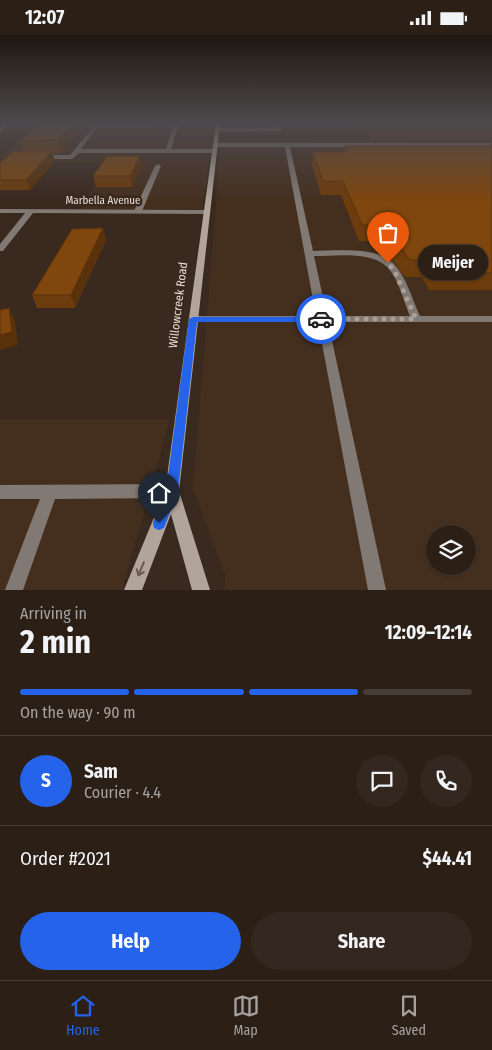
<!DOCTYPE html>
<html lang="en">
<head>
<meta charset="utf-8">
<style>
  body { margin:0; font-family:"Fira Sans Condensed",sans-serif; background:#33271f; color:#f1f3f6; height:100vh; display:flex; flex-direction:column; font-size:19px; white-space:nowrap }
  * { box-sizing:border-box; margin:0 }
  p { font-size:16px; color:#a6a2a1 }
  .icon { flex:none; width:28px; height:28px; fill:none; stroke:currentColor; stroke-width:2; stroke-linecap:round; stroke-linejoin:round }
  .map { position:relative; height:555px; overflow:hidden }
  .panel { display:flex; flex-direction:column; background:#2b1f16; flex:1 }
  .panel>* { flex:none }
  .tools { position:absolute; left:426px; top:490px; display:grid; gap:10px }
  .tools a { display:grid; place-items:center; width:50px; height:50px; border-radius:50%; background:#2b1f16; box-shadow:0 1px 4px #0004,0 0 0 1px #473d35; font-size:25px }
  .pin { position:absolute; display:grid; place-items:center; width:42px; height:42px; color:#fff; margin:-51px -21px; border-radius:50% 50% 50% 0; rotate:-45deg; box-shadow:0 0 5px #0007 }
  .pin .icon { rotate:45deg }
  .courier { position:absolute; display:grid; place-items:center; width:50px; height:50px; margin:-25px; border:4px solid #2563eb; border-radius:50%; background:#fff; color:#222; box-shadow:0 1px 6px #0007 }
  .bubble { position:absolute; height:35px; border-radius:18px; background:#2b1f16; box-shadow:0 1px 4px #0004,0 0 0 1px #473d35; font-size:16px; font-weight:700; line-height:35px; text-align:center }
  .head em { font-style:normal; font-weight:700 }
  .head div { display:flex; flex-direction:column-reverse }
  .head { display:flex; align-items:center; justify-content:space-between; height:85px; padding:0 20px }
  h1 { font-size:32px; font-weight:700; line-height:38px }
  .bar { display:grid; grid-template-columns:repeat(4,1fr); gap:8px 5px; align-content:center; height:60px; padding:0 20px }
  .bar i { height:6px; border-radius:4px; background:#473d35 }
  .bar .selected { background:#2563eb }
  .bar p { grid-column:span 4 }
  .line { display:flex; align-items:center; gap:12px; padding:0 20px; border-top:1px solid #473d35 }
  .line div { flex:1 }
  .round { display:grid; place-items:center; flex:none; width:52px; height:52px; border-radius:26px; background:#33271f }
  .primary-button { display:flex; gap:10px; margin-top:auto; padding:10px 20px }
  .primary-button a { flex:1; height:58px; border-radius:30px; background:#2563eb; color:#fff; font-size:20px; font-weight:700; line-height:58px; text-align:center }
  .primary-button a+a { background:#33271f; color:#f1f3f6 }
  .status { display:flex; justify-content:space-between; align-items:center; height:35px; padding:0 25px; background:#2b1f16; direction:ltr }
  .status svg { height:14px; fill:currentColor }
  .dock { display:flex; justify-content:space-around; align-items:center; height:70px; border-top:1px solid #473d35; background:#2b1f16; font-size:14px; color:#a6a2a1 }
  .dock a { display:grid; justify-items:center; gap:2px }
  .dock .selected { color:#2563eb }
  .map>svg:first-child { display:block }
  .built { fill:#442f1f; fill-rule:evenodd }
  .green { fill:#5b3106 }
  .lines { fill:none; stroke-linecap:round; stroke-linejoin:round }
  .lane { fill:#817973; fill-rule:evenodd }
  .street { fill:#817973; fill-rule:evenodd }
  .secondary { fill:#b1a49a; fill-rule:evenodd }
  .wall { fill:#6d3c0c }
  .shaded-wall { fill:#59310a }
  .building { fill:#7f460e; stroke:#59310a }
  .oneway { stroke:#695a50 }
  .route { fill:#2563eb }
  .done { stroke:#ab9f96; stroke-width:5; stroke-dasharray:0 9 }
  .labels { text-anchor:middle; stroke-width:5; stroke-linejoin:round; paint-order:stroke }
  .far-street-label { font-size:11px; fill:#e8ded6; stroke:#39291e }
  .street-label { font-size:12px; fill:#e8ded6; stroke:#39291e }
</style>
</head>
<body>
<div class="status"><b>12:07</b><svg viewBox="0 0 49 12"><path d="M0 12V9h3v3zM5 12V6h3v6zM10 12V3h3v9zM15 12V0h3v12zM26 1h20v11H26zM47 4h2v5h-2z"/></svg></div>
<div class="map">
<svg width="492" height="555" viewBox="0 0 492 555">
  <rect width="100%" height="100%" fill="#39291e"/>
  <path class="built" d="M38,89H215L202,174H81L108,128L0,127V121Z
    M492,105V555H225V540L193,454L221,106ZM435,499H468V531H435Z
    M0,384H170L122,555H0Z"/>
  <path class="green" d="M362,89H492V105H371Z"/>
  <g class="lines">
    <path class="lane" d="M96,89L176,90L178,91L171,114H214L217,116L214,118H79L72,124H40L37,122L40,120H70ZM98,91L173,92L166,114H81Z
      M276,89H280L281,96L217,97L214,95L217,93H276Z
      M492,108V112H290L313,216C335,216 375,211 393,228C406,241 412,264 420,281H492V287H328L386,555H368L318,287H193L188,284L193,281H316L285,112H215L212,110L215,108ZM314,221C334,221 370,216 386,231C399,243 403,265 410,281H327Z
      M158,129L161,131L142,176L135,178L134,176L155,131Z
      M172,449L177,451L179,456L177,461L172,463L55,464L23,555H5L40,464H0V450Z"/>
    <path class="street" d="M5,89H10L0,97V93Z
      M0,174L206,175L210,177L206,179L33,178L3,216H0V209L25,178H0Z"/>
    <path class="secondary" d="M216,89H220L179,456L210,555H192L171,479L142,555H124L165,456Z"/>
  </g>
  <path class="wall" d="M39,89H86L61,118H53L55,126L30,155H0V128L23,116L20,106Z
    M492,103V255H429L422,242H405L394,227L385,220L378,206H359L341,160H321L312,130L313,117H344L345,111H489Z
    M140,121L142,131L132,152H96L93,141Z
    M106,205L75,273H37L32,260Z"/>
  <path class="shaded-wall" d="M73,89H86L61,118L58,105Z
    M52,116L55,126L30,155L26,145Z
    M140,121L142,131L132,152L130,141Z
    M103,193L106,205L75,273L71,260Z
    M9,273L15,286L18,310L0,315V300Z"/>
  <path class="building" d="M39,89H73L58,105L20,106Z
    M345,111H492V238H435L428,225H410L399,210L389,204L382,190H362L343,146H323L313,117H348Z
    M13,116H52L26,145H0V128Z
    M107,121H140L130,141H93Z
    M103,193L71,260H32L72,194Z
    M9,273L12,297L0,300V275Z"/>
  <defs><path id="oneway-shaft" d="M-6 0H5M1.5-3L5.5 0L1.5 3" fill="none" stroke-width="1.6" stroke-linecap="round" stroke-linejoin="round" transform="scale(1.25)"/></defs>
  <use class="oneway" href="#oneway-shaft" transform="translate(141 534) rotate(112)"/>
  <linearGradient id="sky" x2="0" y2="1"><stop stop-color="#1f1710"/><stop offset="0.53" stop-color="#4e494c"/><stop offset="1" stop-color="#4e494c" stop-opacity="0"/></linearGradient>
  <rect width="492" height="167" fill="url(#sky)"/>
  <path class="route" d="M193,282H321L326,284L321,287H197L178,456L164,493L159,495L154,493L153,488L166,456L189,284Z"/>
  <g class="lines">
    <path class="done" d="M321,284H416L395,237L388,228"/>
  </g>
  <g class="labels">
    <g class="far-street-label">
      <text x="103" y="169">Marbella Avenue</text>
    </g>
    <g class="street-label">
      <text transform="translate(178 270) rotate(-83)" y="4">Willowcreek Road</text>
    </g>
  </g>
</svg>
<div class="tools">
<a><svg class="icon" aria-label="layers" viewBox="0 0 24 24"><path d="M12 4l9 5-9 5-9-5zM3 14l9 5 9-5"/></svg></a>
</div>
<div class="pin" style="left:388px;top:228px;background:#ea580c"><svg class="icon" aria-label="bag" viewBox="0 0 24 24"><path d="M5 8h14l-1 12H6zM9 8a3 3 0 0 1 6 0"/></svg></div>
<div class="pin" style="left:159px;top:488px;background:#1f2937"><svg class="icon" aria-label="home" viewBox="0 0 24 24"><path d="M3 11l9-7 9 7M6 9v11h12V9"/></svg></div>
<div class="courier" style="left:321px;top:284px"><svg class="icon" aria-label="car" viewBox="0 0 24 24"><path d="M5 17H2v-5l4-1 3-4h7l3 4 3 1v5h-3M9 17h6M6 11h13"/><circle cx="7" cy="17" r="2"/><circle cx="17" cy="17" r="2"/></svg></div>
<div class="bubble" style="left:418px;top:210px;width:70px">Meijer</div>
</div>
<section class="panel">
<div class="head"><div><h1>2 min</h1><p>Arriving in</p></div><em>12:09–12:14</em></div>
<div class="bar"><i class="selected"></i><i class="selected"></i><i class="selected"></i><i></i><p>On the way · 90 m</p></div>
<div class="line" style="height:90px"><b class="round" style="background:#2563eb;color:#fff">S</b><div><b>Sam</b><p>Courier · 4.4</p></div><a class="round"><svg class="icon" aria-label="chat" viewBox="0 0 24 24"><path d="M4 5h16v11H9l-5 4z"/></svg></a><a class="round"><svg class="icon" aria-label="phone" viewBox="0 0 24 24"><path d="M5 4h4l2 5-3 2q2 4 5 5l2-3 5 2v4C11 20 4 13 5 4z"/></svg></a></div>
<div class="line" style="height:65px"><div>Order #2021</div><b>$44.41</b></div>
<div class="primary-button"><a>Help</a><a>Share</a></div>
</section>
<nav class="dock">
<a class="selected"><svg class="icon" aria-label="home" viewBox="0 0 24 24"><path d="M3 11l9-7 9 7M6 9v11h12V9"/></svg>Home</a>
<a><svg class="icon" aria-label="map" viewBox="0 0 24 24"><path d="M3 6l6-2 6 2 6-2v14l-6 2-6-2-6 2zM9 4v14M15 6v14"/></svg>Map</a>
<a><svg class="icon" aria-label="saved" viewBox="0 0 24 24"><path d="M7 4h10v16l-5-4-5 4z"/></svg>Saved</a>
</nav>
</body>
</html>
